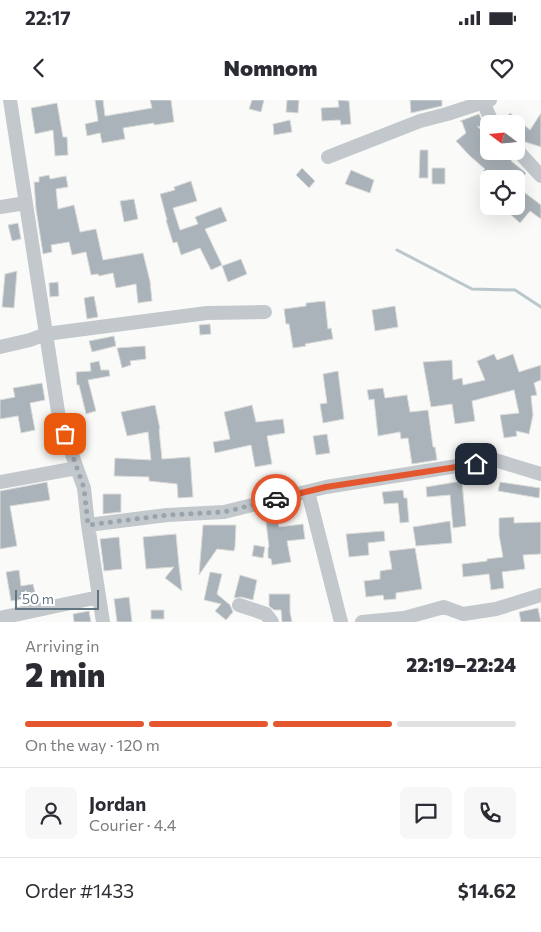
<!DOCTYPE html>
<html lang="en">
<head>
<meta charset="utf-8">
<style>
  body { margin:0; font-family:Commissioner,sans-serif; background:#f7f7f7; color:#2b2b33; height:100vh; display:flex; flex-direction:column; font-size:19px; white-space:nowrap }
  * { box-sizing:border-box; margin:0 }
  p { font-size:16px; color:#7c7c81 }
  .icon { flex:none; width:28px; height:28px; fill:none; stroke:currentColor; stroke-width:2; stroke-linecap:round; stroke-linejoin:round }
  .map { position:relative; height:522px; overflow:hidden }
  .panel { display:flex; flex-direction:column; background:#fff; flex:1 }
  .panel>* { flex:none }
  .needle { width:32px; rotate:286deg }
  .tools { position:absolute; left:480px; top:15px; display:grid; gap:10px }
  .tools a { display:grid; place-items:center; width:45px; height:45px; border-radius:8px; background:#fff; box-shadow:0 5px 20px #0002; font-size:25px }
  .scale { position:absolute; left:15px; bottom:12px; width:84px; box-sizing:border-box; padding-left:5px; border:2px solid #657683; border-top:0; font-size:14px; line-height:18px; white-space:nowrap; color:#657683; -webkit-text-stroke:4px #fff; paint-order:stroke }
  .pin { position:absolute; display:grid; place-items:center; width:42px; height:42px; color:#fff; margin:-21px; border-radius:10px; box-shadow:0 2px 8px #0006 }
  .courier { position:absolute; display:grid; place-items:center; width:50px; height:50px; margin:-25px; border:4px solid #e4572e; border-radius:50%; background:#fff; color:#222; box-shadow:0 1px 6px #0007 }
  .head em { font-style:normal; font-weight:800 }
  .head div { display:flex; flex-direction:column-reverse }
  .head { display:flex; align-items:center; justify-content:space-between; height:85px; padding:0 25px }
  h1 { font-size:32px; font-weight:800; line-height:38px }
  .bar { display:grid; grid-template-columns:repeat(4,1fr); gap:8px 5px; align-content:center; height:60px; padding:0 25px }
  .bar i { height:6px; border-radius:4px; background:#e1e1e2 }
  .bar .current { background:#e4572e }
  .bar p { grid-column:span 4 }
  .line { display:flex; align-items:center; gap:12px; padding:0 25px; border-top:1px solid #e1e1e2 }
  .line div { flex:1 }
  .round { display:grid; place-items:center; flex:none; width:52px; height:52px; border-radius:8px; background:#f7f7f7 }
  .status { display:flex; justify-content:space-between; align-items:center; height:35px; padding:0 25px; background:#fff; direction:ltr }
  .status svg { height:14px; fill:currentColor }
  header { display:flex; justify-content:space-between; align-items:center; height:65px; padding:0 25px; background:#fff; font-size:22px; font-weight:800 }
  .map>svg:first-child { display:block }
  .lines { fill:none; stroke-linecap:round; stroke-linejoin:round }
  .stream { stroke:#bbc7cb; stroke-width:3 }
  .building { fill:#aab3b9; stroke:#dcdcda }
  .street { stroke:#c3c8cc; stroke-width:14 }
  .done { stroke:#99a4ac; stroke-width:5; stroke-dasharray:0 9 }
  .route { stroke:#e4572e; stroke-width:6 }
</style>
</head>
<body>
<div class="status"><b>22:17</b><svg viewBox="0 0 49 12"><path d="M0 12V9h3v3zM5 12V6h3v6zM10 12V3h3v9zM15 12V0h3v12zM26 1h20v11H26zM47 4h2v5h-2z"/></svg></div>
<header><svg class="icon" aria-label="back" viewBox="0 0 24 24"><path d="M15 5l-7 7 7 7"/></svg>Nomnom<svg class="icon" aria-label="heart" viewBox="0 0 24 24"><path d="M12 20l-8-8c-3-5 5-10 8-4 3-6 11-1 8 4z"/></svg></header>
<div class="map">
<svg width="541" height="522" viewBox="0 0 541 522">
  <rect width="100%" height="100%" fill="#fafaf8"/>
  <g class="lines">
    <path class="stream" d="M397,150L472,189L515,190L541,207"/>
  </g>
  <path class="building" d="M95,0H103L105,16L152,8L150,0H171L174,22L154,25V23L123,28L125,39L102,43L100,33L87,36L85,24L98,21Z
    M252,0H264L261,12L249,9Z
    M287,0H299L298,13L286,12Z
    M338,0L349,1L351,24L341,25L340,20L322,21L321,8L339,7Z
    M410,0H442V6L411,13Z
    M57,3L63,37H67L68,55L55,56L53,30L35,34L31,8Z
    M510,13L530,30L541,13V47L519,40L516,37V24H502Z
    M479,14L486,29L477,26L489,37V51H505L513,59L511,61L526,73L522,79H492L483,71L485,69L470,56L456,41L466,33L462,22L460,21Z
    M290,20L292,32L274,35L273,24Z
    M420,50H428V78H419Z
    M302,68L315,81L309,88L296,75Z
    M432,68H445V84H432Z
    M351,70L374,80L370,93L345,84Z
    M49,75L50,79L66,76L68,87L56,89L58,109L74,105L80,132L96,129L103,160L143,153L150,181L152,201L138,203L136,184L116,188L113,173L99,176L98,174L91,175L86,152L72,155L69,142L51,145L52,152L43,154L36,109L34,82H39V77Z
    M191,81L197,101L173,108L180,130L198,124L195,117L221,107L227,121L205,129L222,165L211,170L200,148L181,155L177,142L173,143L166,120H167L160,94L175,90L174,87Z
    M516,86L541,105V119L530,111L520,123L509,113L514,106H516Z
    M134,99L138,119L124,122L120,101Z
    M18,123L21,139L12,141L8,125Z
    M241,159L247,174L228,182L222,166Z
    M17,171L14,208L2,207L5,174Z
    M58,182L59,196L50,197L49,183Z
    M94,196L98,217L87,219L84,198Z
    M325,201L328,229L331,228L333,239L305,244L306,246L293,248L289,224H286L284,209L306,206V203Z
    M395,206L398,227L375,231L372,210Z
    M210,224L211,234L200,235L199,225Z
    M114,236L116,246L92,252L89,241Z
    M145,246L146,259L130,261L131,265L122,268L117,248Z
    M494,254L497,260L513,254L519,272L541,265V280L534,283L537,295L531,296L533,315L529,334L516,331L517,336L504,338L500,315L519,313L514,290L472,301L475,321L455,324L452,304L431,307L423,262L452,260L453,280L462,278L463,285L485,280L477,261Z
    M99,261L101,270H109L110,276L88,280L96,311L86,314L79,285H77L76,272L91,271L90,263Z
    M338,271L344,319L323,323L320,304L327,303L323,274Z
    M42,283L45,300L30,303L35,330L21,333L18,316L0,319V300L15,297L13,288Z
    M383,288L385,298L407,295L410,312L428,310L433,347H435L437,360L412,364L408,338L401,339L400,332L378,336L374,299L369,300L367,290Z
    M155,305L160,329H159L162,359L190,357L193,397L178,398L177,384L149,381V377L114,376L115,358L151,360L148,332L127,336L121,312Z
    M252,305L256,322L283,319L285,333L267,336L272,364L255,367L251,345L215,353L213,342L230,339L224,312Z
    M327,334L330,353L316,355L313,336Z
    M462,381L466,426L453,428L450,395L427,397L426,387Z
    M47,382L50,400L10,406L17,446L0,449V391Z
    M500,382L540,388L539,398L498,391Z
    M403,390L404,398H407L409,422L400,423L398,403L384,404L382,392Z
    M103,394H121V412L103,414Z
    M514,417V423L541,422V454L523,455L525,469L502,472L504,488L491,490L489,474L463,477L462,464L487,461V459L503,457L499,435V418Z
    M278,420L279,427L303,424L305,439L287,441L291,462L272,465L271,459L268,458V447H269L266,422Z
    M450,421L452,443L416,446L413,427Z
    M203,425H236L235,447L234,451L217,449L199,475Z
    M384,431L385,441L368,443L369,455L349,457L346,434Z
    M176,434L179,466L182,491L165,478L174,467L146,469L143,437Z
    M119,437L122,469L104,471L100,439Z
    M254,445L265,447L263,458L252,456Z
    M415,448L422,489L396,493V499L384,500L383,495L366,497L364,481L380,479V471L392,469L389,451Z
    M19,470L21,486L33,484L36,497L11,501L6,472Z
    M210,472L222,474L217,494L230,505L233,512L226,520L215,511L221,504L204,500Z
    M240,475L257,480L253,500L241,497L234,498Z
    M269,494H290V512L292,522H282L281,510H274L269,506Z
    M129,497L132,522H117L114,499Z
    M538,508L541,522H521L519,512Z
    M151,510H164V519H151Z
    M89,511L91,522H74L73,514Z"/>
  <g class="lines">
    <path class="street" d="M10,0L59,318L84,388L88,425L103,522
      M482,0L493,24
      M516,49L541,76
      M328,57L420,21L447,14L490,0
      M0,107L26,103
      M0,247L30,240L46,234L207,213L265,212
      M0,382L77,368
      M308,392L341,522
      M88,425L167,415L224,412L326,387L495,360L541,374
      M239,505L266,514L272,522
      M0,518L99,497
      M362,522L404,518L444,507L463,514L496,509L541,495"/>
  </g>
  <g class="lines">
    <path class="done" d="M65,334L84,388L88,425L167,415L224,412L276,399"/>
    <path class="route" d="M276,399L326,387L476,364"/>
  </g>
</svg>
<div class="tools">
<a><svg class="needle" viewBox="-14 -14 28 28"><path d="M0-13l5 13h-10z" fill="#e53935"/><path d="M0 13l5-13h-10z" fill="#7c7c81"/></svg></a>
<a><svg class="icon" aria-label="locate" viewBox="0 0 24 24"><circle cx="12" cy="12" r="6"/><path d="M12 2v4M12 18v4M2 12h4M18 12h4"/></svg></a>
</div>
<div class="scale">50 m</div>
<div class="pin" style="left:65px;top:334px;background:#ea580c"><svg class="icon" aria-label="bag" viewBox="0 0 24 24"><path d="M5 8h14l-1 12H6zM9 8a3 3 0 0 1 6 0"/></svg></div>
<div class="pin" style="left:476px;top:364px;background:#1f2937"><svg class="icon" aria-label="home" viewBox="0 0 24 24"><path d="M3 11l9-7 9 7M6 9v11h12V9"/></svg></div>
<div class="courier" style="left:276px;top:399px"><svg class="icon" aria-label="car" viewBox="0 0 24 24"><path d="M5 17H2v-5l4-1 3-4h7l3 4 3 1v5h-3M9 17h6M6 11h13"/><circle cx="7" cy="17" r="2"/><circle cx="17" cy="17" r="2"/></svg></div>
</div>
<section class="panel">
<div class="head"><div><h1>2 min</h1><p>Arriving in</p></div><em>22:19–22:24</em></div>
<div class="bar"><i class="current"></i><i class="current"></i><i class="current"></i><i></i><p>On the way · 120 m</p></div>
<div class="line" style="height:90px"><a class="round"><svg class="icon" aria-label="person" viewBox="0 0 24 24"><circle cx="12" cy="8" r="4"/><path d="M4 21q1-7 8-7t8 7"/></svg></a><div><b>Jordan</b><p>Courier · 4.4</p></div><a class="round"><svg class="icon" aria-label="chat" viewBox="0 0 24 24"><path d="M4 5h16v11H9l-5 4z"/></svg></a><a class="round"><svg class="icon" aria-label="phone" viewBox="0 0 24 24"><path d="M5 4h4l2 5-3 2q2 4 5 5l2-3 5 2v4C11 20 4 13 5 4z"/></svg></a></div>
<div class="line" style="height:65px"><div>Order #1433</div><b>$14.62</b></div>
</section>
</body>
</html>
